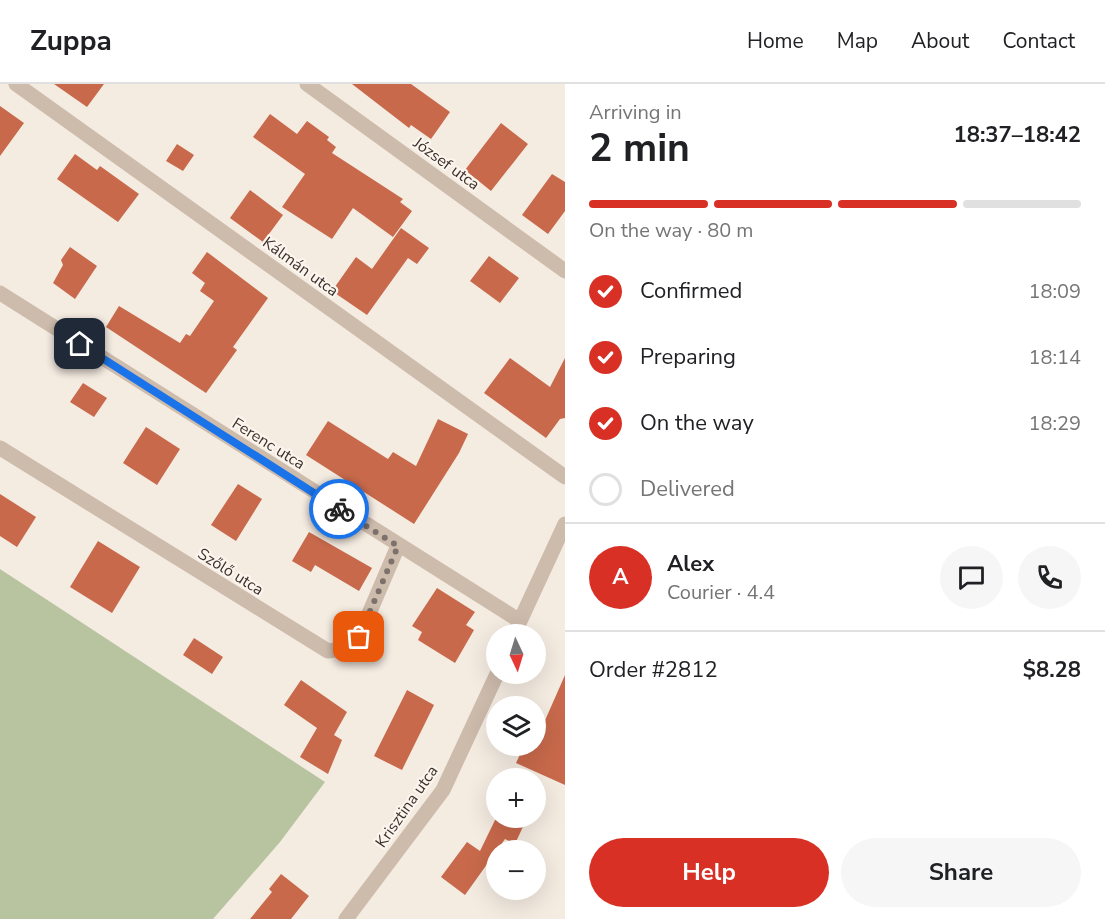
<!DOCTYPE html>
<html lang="en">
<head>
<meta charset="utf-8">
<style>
  body { margin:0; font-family:"Nunito Sans",sans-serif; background:#f6f6f6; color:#202124; height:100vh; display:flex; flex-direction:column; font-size:22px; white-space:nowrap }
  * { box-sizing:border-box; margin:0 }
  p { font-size:20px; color:#757577 }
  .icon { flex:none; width:33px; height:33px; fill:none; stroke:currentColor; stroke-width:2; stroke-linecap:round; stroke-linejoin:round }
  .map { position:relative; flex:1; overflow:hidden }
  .panel { display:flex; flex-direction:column; background:#fff; width:540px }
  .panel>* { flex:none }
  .needle { width:39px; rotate:176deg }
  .buttons { position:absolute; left:486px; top:540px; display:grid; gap:12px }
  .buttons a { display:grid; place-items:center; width:60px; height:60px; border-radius:50%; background:#fff; box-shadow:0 6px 24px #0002; font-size:30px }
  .pin { position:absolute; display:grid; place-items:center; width:51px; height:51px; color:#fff; margin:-26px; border-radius:12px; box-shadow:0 3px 9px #0006 }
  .courier { position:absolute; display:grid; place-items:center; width:60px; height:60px; margin:-30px; border:4px solid #1a73e8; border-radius:50%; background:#fff; color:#222; box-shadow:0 2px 8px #0007 }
  .head em { font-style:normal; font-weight:700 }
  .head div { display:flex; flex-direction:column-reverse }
  .head { display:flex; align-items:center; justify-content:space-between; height:102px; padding:0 24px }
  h1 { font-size:39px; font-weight:700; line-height:45px }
  .bar { display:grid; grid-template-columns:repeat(4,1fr); gap:9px 6px; align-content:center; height:72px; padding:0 24px }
  .bar i { height:8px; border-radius:4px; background:#e0e0e0 }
  .bar .selected { background:#d93025 }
  .bar p { grid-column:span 4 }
  .line { display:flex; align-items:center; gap:15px; padding:0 24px; border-top:2px solid #e0e0e0 }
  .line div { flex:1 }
  .round { display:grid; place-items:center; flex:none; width:63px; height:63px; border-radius:32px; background:#f6f6f6 }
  ol { padding:0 24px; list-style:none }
  li { display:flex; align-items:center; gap:18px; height:66px }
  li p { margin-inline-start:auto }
  li .icon { padding:6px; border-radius:50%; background:#d93025; color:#fff; stroke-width:4 }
  li:last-child { color:#757577 }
  li i { width:33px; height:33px; border:3px solid #e0e0e0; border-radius:50% }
  .button { display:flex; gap:12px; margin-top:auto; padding:12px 24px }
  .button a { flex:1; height:69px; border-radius:36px; background:#d93025; color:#fff; font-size:24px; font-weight:700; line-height:69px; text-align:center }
  .button a+a { background:#f6f6f6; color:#202124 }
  header { display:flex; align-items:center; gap:36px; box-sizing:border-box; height:84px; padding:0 30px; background:#fff; border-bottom:2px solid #e0e0e0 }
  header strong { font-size:28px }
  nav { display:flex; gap:33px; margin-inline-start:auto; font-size:21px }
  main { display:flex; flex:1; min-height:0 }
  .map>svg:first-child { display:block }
  .green { fill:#b8c4a0 }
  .building { fill:#c8694b }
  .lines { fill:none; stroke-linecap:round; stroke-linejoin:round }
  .street { stroke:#cdbbac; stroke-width:15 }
  .done { stroke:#7c716b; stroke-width:6; stroke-dasharray:0 10.8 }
  .route { stroke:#1a73e8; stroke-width:8 }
  .labels { text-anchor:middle; stroke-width:4.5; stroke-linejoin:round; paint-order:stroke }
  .street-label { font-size:16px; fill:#3b302b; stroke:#fbf5ee }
</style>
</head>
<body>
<header>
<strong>Zuppa</strong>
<nav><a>Home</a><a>Map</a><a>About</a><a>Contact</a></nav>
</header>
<main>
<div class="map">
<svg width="565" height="835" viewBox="0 0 565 835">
  <rect width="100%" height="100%" fill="#f4ebe1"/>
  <path class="green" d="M0,485L325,698L280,758L213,835H0Z"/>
  <path class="building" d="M54,0H104L87,23Z
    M352,0H411L450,28L431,55L411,41L409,44Z
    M0,22L24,39L0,72Z
    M270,30L297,50L307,37L329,53L327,56L336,63L332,69L403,115L400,118L412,127L393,153L353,124L332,155L282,123L305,90L253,53Z
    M501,39L528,60L491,107L465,86Z
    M177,60L194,71L183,87L166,77Z
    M75,70L97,86L100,82L139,110L118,138L57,95Z
    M552,90L565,98V127L548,150L522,131Z
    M250,106L283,131L263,158L230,134Z
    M401,144L429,164L417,180L408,174L367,231L332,207L356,173L372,185Z
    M70,163L97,182L75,215L53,199L63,181L61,176Z
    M207,168L268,214L233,263L237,266L206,309L106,243L119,222L180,259L186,250L190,252L214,217L200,207L205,199L192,189Z
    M489,172L519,194L500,219L470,197Z
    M510,274L550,303L565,274V334L560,335L546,354L484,309Z
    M83,299L107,314L94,333L70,318Z
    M438,335L468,350L459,369L414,440L306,371L328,337L388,375L393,368L416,382Z
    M146,343L180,365L157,401L123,379Z
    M238,400L262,415L236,457L211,441Z
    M0,410L36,433L17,463L0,452Z
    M309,448L372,484L359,507L315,481L311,488L292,477Z
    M98,457L140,483L112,529L70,503Z
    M437,504L475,528L466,541L474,546L455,579L418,556L422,548L412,542Z
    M194,554L223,573L212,590L183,571Z
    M565,591V701L516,679L524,662H536V638L543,641Z
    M301,596L347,628L334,651L342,656L328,690L300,673L317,644L284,621Z
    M407,606L434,621L402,686L374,672Z
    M496,734H527L515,760L505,755L465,811L441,793L467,758L480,767Z
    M281,790L309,812L291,835H250L272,808L269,805Z"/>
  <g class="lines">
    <path class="street" d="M16,0L565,393
      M307,0L565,187
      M0,209L520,537
      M0,364L328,567L350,564L359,553L398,462
      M514,550L565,440
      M346,835L443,706L497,590"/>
  </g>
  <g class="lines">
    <path class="done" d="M339,425L398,462L359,553"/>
    <path class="route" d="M80,260L339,425"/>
  </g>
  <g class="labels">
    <g class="street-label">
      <text transform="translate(447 79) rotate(36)" y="6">József utca</text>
      <text transform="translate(301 182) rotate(36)" y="6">Kálmán utca</text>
      <text transform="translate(269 359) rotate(32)" y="6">Ferenc utca</text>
      <text transform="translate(231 487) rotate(32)" y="6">Szőlő utca</text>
      <text transform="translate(406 722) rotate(-55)" y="6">Krisztina utca</text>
    </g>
  </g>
</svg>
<div class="buttons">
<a><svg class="needle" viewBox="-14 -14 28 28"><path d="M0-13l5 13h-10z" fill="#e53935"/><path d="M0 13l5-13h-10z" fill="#757577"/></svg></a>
<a><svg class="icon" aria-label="layers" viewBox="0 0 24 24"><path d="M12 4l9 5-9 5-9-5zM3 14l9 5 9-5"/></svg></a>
<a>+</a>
<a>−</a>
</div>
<div class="pin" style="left:359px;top:553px;background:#ea580c"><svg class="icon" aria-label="bag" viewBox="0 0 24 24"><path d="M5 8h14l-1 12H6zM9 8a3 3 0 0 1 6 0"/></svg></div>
<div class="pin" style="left:80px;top:260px;background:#1f2937"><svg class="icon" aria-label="home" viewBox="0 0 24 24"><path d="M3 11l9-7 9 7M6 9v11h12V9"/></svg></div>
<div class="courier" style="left:339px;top:425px"><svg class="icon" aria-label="bike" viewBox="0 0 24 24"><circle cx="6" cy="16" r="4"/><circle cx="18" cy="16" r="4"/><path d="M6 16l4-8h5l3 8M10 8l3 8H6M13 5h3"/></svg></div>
</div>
<section class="panel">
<div class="head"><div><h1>2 min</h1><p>Arriving in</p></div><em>18:37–18:42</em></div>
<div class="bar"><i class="selected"></i><i class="selected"></i><i class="selected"></i><i></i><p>On the way · 80 m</p></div>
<ol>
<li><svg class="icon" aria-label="check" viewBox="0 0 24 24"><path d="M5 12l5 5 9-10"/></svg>Confirmed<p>18:09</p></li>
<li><svg class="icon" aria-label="check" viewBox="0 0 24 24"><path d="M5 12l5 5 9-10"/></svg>Preparing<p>18:14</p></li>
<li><svg class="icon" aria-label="check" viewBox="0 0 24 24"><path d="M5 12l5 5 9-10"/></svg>On the way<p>18:29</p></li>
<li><i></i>Delivered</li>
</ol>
<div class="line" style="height:108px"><b class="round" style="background:#d93025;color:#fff">A</b><div><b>Alex</b><p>Courier · 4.4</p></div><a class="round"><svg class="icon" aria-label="chat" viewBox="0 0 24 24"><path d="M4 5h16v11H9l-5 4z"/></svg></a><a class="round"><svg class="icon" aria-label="phone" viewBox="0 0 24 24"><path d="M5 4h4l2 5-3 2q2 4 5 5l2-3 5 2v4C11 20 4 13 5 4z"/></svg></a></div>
<div class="line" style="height:78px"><div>Order #2812</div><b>$8.28</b></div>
<div class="button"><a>Help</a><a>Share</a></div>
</section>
</main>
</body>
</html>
